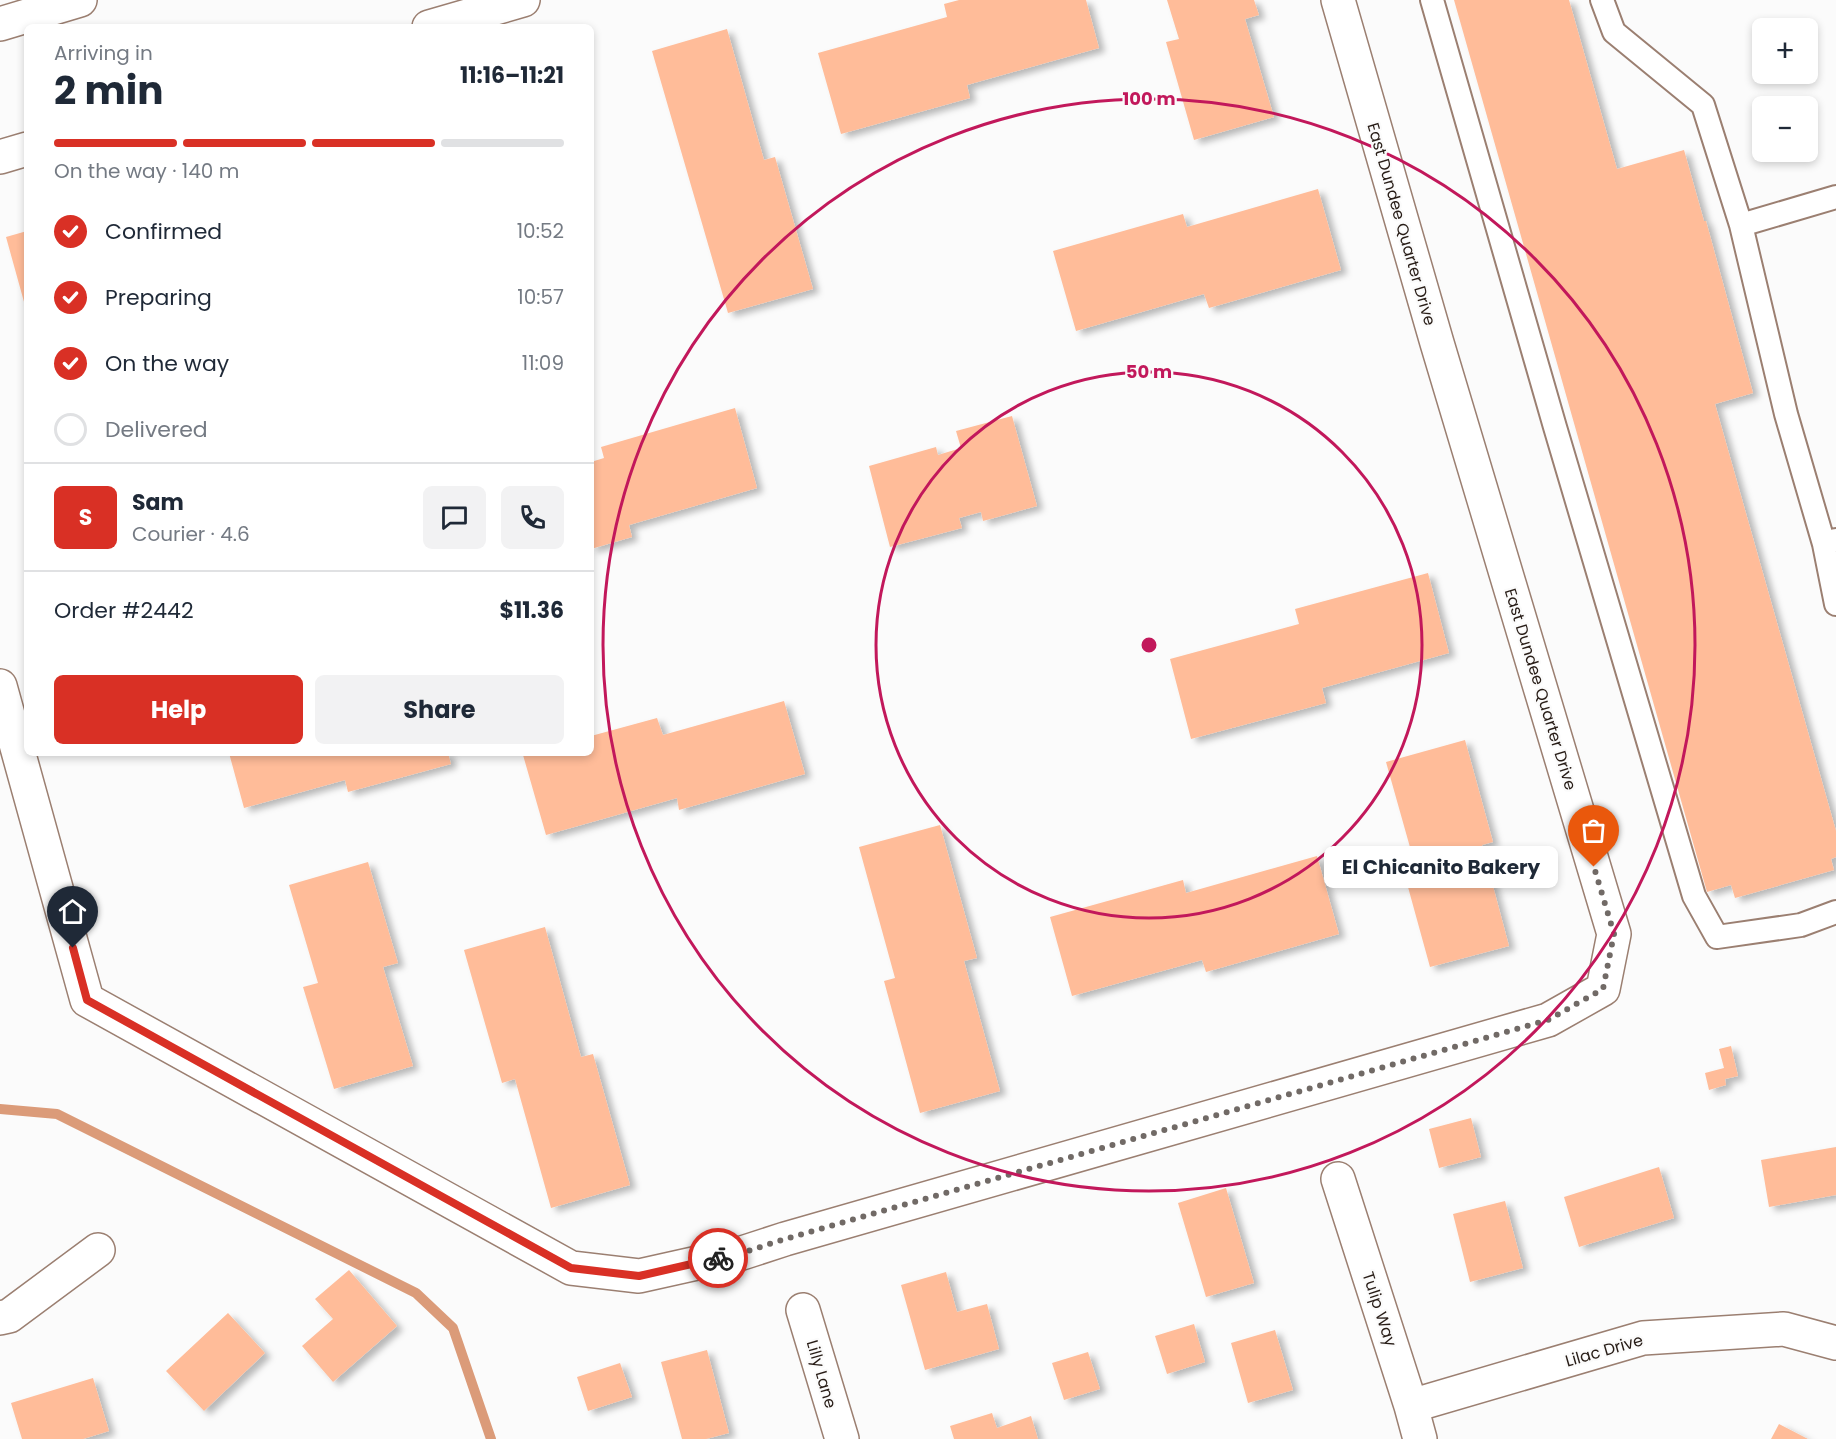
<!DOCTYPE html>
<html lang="en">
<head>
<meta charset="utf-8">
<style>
  body { margin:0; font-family:Poppins,sans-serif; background:#f2f2f3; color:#1f2937; height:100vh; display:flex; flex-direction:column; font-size:22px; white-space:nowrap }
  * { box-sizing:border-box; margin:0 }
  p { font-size:20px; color:#747a83 }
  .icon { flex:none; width:33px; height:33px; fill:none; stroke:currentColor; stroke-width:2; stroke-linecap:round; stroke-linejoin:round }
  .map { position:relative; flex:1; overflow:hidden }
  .sheet { position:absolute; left:24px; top:24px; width:570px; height:732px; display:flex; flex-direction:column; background:#fff; border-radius:9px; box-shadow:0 3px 9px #0003 }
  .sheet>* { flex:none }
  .tools { position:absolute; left:1752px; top:18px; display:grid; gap:12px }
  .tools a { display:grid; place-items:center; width:66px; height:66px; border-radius:9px; background:#fff; box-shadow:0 3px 9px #0003; font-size:30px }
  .pin { position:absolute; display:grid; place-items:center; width:51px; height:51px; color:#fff; margin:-62px -26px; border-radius:50% 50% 50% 0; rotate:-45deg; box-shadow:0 0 6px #0007 }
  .pin .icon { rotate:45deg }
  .courier { position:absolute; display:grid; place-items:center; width:60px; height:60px; margin:-30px; border:4px solid #d93025; border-radius:50%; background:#fff; color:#222; box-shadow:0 2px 8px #0007 }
  .bubble { position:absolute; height:42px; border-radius:9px; background:#fff; box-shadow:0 3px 9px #0003; font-size:20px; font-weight:700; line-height:42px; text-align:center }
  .head em { font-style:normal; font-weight:700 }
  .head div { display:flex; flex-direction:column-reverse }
  .head { display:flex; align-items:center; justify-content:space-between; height:102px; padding:0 30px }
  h1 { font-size:39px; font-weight:700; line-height:45px }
  .bar { display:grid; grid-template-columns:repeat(4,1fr); gap:9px 6px; align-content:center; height:72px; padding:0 30px }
  .bar i { height:8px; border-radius:4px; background:#e0e1e3 }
  .bar .selected { background:#d93025 }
  .bar p { grid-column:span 4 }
  .line { display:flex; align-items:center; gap:15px; padding:0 30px; border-top:2px solid #e0e1e3 }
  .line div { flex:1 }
  .round { display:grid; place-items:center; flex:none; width:63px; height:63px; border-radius:9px; background:#f2f2f3 }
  ol { padding:0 30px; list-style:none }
  li { display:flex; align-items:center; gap:18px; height:66px }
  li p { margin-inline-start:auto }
  li .icon { padding:6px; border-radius:50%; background:#d93025; color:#fff; stroke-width:4 }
  li:last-child { color:#747a83 }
  li i { width:33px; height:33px; border:3px solid #e0e1e3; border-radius:50% }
  .action { display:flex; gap:12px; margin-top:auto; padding:12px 30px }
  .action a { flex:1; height:69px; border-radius:9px; background:#d93025; color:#fff; font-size:24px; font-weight:700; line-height:69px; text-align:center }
  .action a+a { background:#f2f2f3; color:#1f2937 }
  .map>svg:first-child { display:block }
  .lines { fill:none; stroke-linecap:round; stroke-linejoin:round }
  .stream { stroke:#db9b79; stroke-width:10 }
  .building { fill:#ffbc99; filter:url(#shadow) }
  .service-casing { stroke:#9b7f71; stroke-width:26 }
  .minor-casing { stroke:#9b7f71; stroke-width:36 }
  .service { stroke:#fff; stroke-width:22 }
  .minor { stroke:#fff; stroke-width:33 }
  .done { stroke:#716a66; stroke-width:6; stroke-dasharray:0 10.8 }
  .route { stroke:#d93025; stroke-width:8 }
  .ring { fill:none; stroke:#c2185b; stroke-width:3 }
  .labels { text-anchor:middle; stroke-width:4.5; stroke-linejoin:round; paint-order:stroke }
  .street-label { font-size:16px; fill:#271c16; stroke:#fbfbfb }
  .centre { fill:#c2185b; stroke:#fbfbfb; stroke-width:3 }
  .ring-label { font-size:18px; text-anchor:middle; font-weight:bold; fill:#c2185b; stroke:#fbfbfb; stroke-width:4.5; stroke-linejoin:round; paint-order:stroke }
</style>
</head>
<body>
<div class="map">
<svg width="1836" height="1439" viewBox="0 0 1836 1439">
  <defs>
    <filter id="shadow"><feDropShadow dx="6" dy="4" stdDeviation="3" flood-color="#0004"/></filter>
  </defs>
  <rect width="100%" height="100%" fill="#fbfbfb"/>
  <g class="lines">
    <path class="stream" d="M0,1109L57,1114L416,1293L453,1328L491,1439"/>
  </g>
  <path class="building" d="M959,0H1086L1099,48L967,85L970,98L841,134L818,53L947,17L944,4Z
    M1167,0H1254L1259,15L1245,19L1274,117L1194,140L1166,42L1179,39Z
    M1454,0H1569L1617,169L1684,150L1704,221H1706L1753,393L1715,404L1836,831V857L1831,859L1834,870L1735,898L1731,885L1707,892Z
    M727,29L764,160L775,157L813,289L728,313L652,51Z
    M1318,189L1341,270L1209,308L1204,294L1076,331L1053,251L1183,214L1187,227Z
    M27,231V309H26L6,237Z
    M735,408L757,488L629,525L632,537L591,549V462L604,458L601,447Z
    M1012,416L1037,506L983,521L981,512L959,518L962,528L890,547L869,466L936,447L938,455L961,448L956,431Z
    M1428,573L1449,653L1322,688L1326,703L1191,739L1170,659L1299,624L1295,609Z
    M784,701L805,774L679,810L677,798L546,835L523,755L531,753H591V736L657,718L663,735Z
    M1465,740L1493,842L1482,845L1509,946L1430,967L1403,869L1415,865L1386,762Z
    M229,753H448L451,764L348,792L345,780L244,808Z
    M940,825L977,958L964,961L1000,1091L920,1113L884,981L895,978L859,847Z
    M1317,856L1339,934L1206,972L1202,960L1072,996L1050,917L1183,880L1186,893Z
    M368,862L398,963L383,967L413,1066L334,1089L303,987L318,983L289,885Z
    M545,927L581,1057L593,1054L630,1185L551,1208L515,1079L502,1083L464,950Z
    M1731,1046L1738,1076L1725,1079L1726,1085L1709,1090L1705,1073L1724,1068L1719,1049Z
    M1471,1118L1481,1157L1439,1168L1429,1129Z
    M1836,1147V1195L1769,1207L1761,1160Z
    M1659,1167L1674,1218L1579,1247L1564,1197Z
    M1226,1188L1254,1283L1206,1297L1178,1203Z
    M1505,1201L1523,1268L1470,1282L1453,1214Z
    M349,1270L397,1326L333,1382L302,1346L333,1319L315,1299Z
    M946,1272L957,1312L987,1304L999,1349L925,1370L901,1285Z
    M228,1313L265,1353L204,1411L166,1371Z
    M1194,1324L1205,1362L1167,1374L1155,1336Z
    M1275,1330L1293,1390L1248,1403L1231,1343Z
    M707,1350L729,1433L706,1439H682L661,1362Z
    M1088,1352L1100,1389L1064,1400L1052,1363Z
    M620,1363L632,1397L588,1411L577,1377Z
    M93,1378L109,1431L83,1439H22L11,1403Z
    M992,1413L997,1428L1031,1416L1038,1439H954L950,1426Z
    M1779,1424L1808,1439H1771Z"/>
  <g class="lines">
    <defs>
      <path id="service" d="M1432,0L1555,427L1694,896L1717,937L1801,925L1836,912
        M1602,0L1614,32L1703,105L1741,225L1836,197
        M1741,225L1786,414L1824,544
        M1836,540L1824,544L1836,604"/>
      <path id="minor" d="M0,24L80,0
        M429,27L523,0
        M0,157L27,149
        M0,686L87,1000L571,1268L639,1276L742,1253L785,1239L1548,1020L1603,989L1614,934L1437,343L1338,0
        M1338,1179L1411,1406L1420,1439
        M803,1310L842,1439
        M0,1318L9,1316L98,1250
        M1411,1406L1643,1338L1784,1329L1836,1343"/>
    </defs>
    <use href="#service" class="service-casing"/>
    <use href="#minor" class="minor-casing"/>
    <use href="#service" class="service"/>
    <use href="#minor" class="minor"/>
  </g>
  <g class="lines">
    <path class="done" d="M718,1258L742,1253L785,1239L1548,1020L1603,989L1614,934L1594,867"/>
    <path class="route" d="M73,948L87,1000L571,1268L639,1276L718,1258"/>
  </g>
  <g class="ring">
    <circle cx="1149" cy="645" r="273"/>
    <circle cx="1149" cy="645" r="546"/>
  </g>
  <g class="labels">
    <g class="street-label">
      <text transform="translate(1402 224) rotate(74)" y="6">East Dundee Quarter Drive</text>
      <text transform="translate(1541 689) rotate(73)" y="6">East Dundee Quarter Drive</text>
      <text transform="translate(1380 1309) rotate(72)" y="6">Tulip Way</text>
      <text transform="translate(1604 1350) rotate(-16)" y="6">Lilac Drive</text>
      <text transform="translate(822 1374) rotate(74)" y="6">Lilly Lane</text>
    </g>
  </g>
  <circle cx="1149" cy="645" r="9" class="centre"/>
  <g class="ring-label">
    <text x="1149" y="105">100 m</text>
    <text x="1149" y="378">50 m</text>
  </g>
</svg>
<div class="tools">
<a>+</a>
<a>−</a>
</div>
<div class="pin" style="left:1594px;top:867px;background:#ea580c"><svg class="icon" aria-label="bag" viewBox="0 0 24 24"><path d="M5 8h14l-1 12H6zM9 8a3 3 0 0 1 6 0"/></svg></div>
<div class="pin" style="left:73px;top:948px;background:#1f2937"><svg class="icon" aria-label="home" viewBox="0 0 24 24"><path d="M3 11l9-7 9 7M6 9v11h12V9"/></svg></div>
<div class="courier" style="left:718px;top:1258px"><svg class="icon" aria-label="bike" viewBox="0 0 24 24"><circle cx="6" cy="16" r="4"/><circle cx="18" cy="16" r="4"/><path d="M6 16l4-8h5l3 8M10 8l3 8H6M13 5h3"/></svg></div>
<div class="bubble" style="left:1324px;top:846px;width:234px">El Chicanito Bakery</div>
<section class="sheet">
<div class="head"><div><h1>2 min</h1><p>Arriving in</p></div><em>11:16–11:21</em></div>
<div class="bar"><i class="selected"></i><i class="selected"></i><i class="selected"></i><i></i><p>On the way · 140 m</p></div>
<ol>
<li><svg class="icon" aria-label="check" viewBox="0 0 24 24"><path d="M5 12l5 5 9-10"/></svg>Confirmed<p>10:52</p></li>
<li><svg class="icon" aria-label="check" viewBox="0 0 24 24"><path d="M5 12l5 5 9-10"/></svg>Preparing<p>10:57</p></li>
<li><svg class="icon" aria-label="check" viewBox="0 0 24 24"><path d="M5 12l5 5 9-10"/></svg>On the way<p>11:09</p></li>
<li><i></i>Delivered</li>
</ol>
<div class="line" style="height:108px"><b class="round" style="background:#d93025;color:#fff">S</b><div><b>Sam</b><p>Courier · 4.6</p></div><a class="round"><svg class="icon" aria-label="chat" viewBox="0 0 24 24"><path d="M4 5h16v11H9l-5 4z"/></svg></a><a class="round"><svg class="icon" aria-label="phone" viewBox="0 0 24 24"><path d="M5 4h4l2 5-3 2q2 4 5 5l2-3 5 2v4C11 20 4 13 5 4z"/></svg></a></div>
<div class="line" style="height:78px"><div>Order #2442</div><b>$11.36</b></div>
<div class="action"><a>Help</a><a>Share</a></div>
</section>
</div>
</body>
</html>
